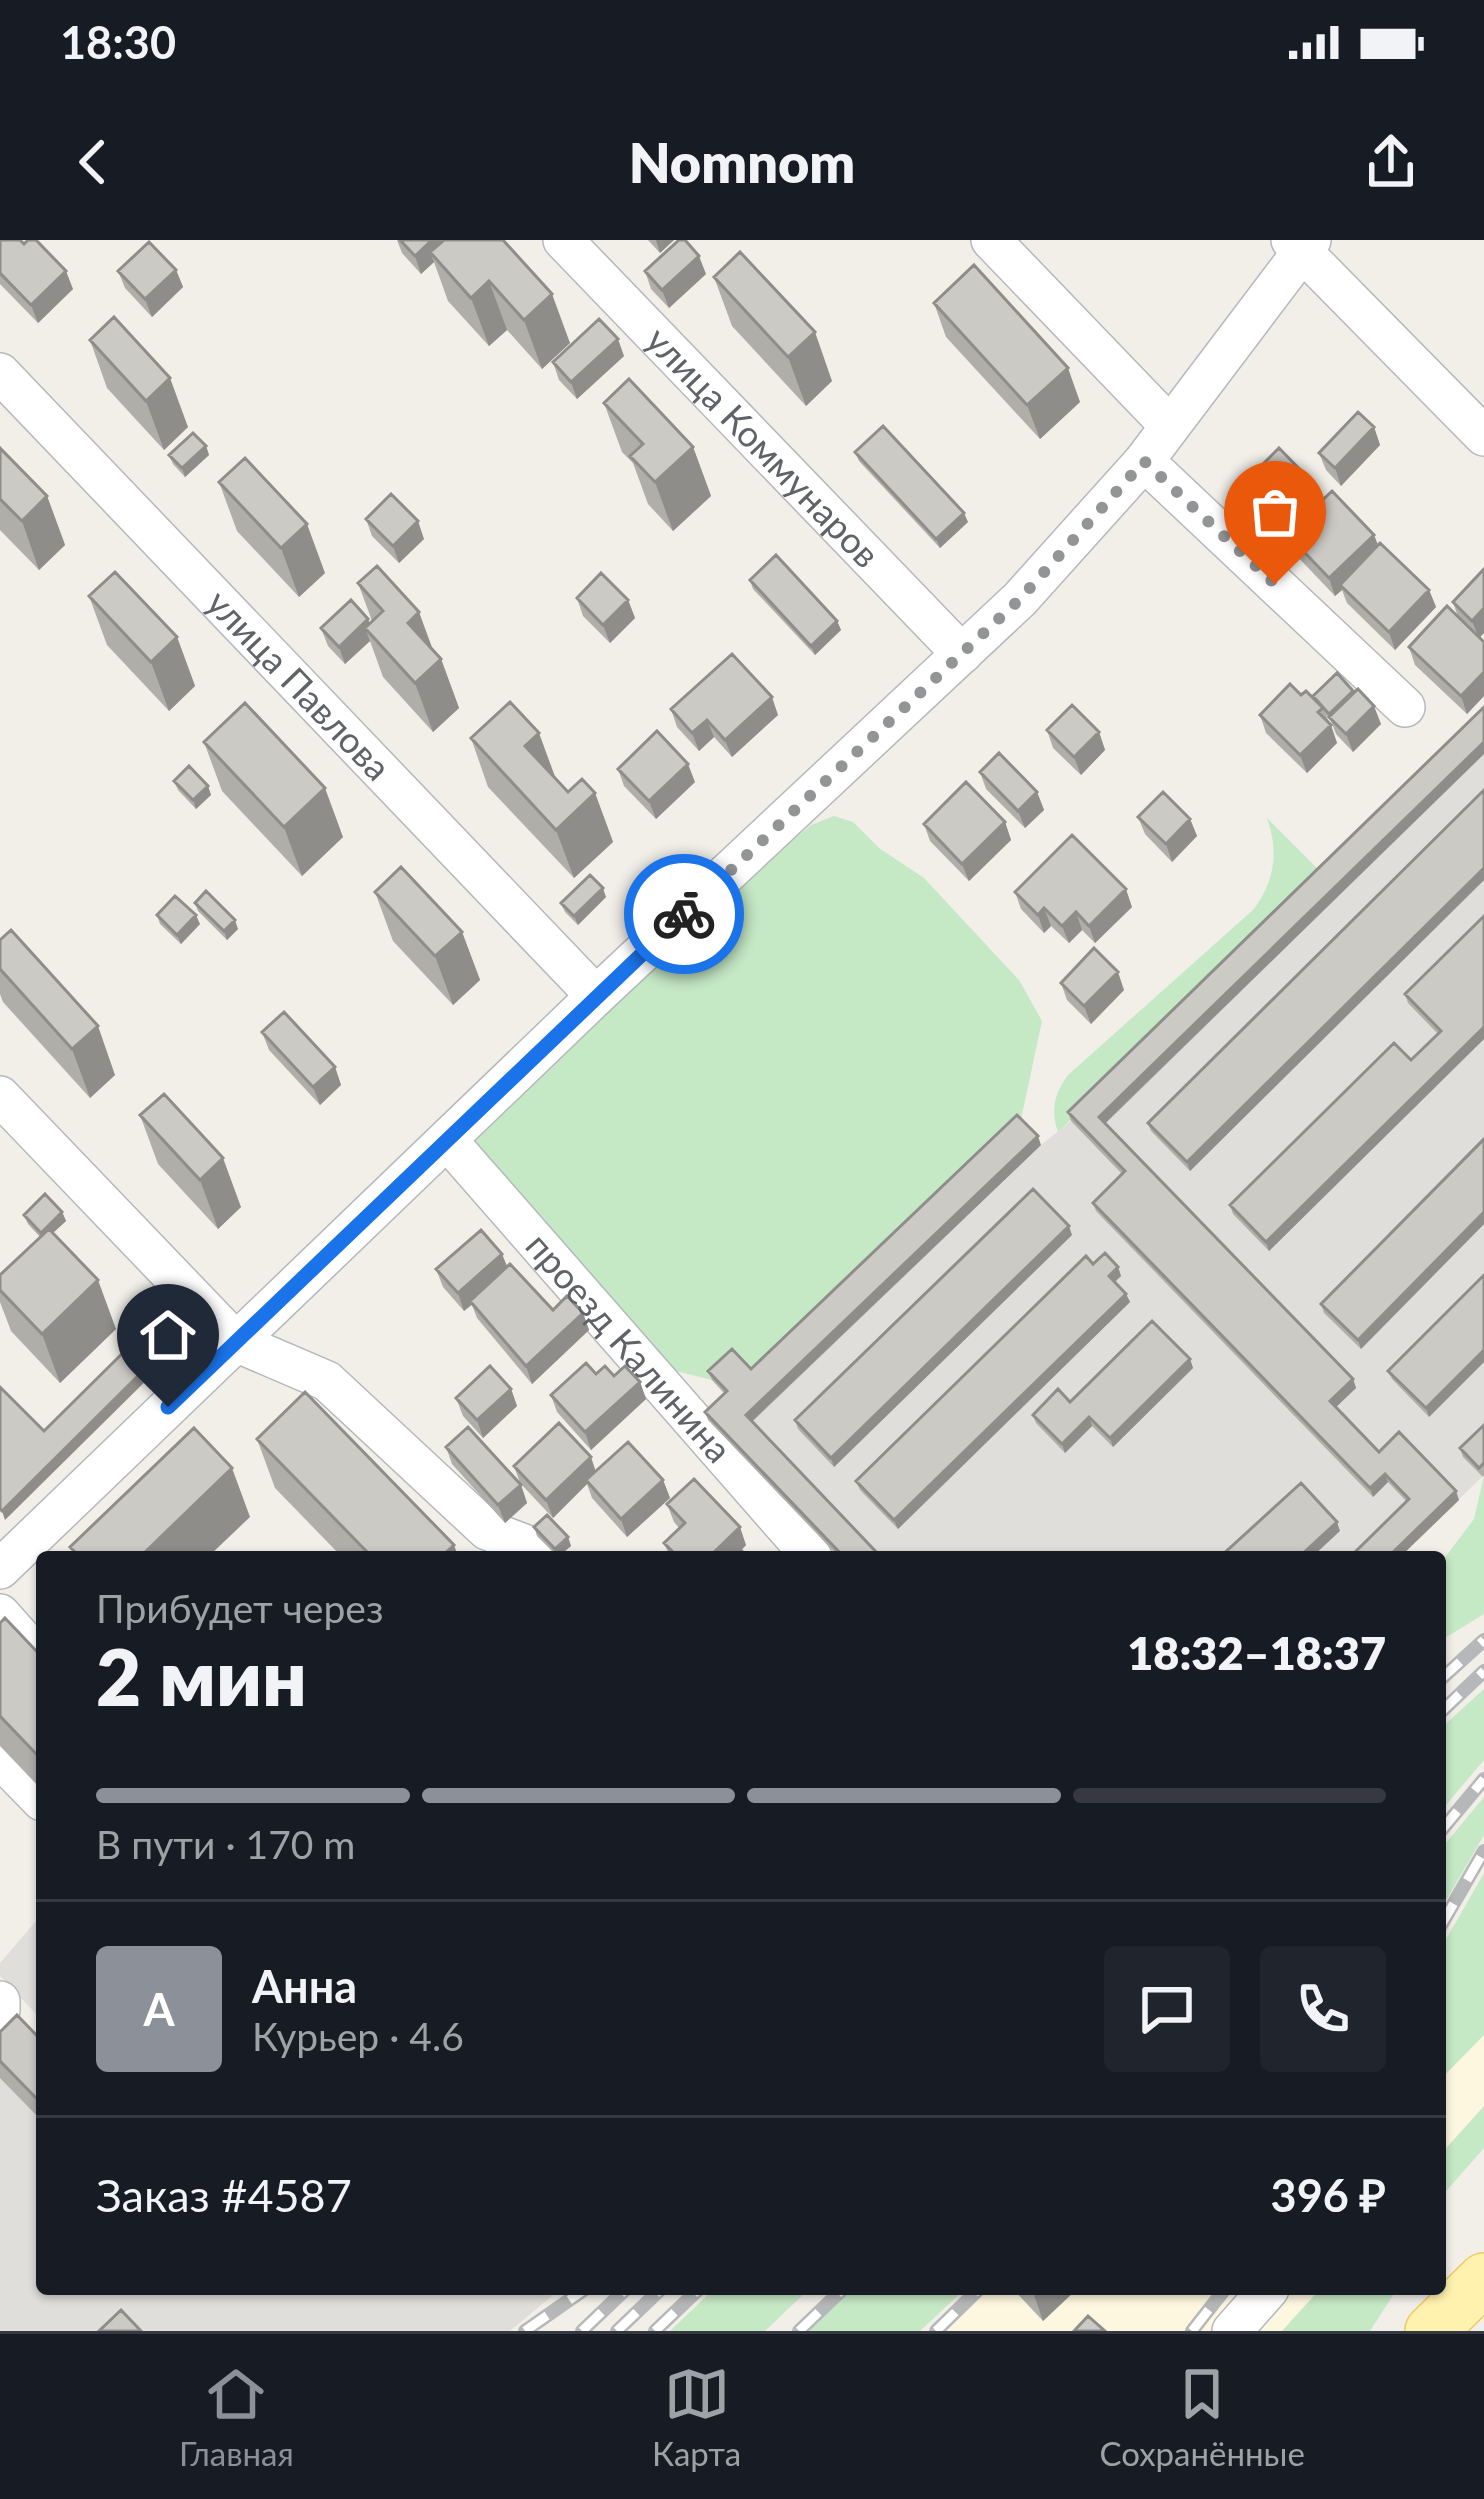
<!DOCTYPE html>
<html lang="ru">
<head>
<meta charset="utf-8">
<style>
  body { margin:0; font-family:Lato,sans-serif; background:#20242c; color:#f1f3f6; height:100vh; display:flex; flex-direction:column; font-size:45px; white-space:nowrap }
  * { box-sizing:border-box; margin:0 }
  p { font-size:39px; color:#9ea1a6 }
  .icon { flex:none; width:66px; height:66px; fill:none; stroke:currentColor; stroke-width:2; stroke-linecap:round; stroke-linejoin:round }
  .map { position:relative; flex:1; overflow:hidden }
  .panel { position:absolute; left:36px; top:1311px; width:1410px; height:744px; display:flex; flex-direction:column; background:#171b24; border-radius:12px; box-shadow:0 3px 9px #0004 }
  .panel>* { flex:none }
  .pin { position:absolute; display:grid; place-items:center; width:102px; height:102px; color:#fff; margin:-123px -51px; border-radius:50% 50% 50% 0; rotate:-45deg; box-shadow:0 0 12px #0007 }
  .pin .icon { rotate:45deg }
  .courier { position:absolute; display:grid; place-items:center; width:120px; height:120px; margin:-60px; border:9px solid #1a73e8; border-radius:50%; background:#fff; color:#222; box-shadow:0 3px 15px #0007 }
  .headline em { font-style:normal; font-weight:800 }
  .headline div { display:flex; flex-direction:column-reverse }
  .headline { display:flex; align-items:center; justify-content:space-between; height:204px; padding:0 60px }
  h1 { font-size:78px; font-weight:800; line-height:90px }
  .bar { display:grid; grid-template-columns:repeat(4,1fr); gap:18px 12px; align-content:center; height:144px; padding:0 60px }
  .bar i { height:15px; border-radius:9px; background:#363941 }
  .bar .selected { background:#8c9099 }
  .bar p { grid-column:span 4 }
  .line { display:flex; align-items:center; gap:30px; padding:0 60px; border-top:3px solid #363941 }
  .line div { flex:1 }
  .round { display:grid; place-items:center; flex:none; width:126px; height:126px; border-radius:12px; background:#20242c }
  .status { display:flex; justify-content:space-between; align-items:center; height:84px; padding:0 60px; background:#171b24; direction:ltr }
  .status svg { height:33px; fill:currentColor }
  header { display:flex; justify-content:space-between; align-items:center; height:156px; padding:0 60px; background:#171b24; font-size:54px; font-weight:800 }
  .tab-bar { display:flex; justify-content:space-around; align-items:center; height:168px; border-top:3px solid #363941; background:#171b24; font-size:33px; color:#9ea1a6 }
  .tab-bar a { display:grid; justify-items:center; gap:6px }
  .tab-bar .selected { color:#8c9099 }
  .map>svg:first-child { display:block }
  .commercial { fill:#fef7e0 }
  .industrial { fill:#e0deda }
  .green { fill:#c5e8c5 }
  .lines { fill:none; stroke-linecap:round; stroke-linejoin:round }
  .minor-casing { stroke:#b5b8bc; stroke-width:42 }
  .major-casing { stroke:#f2c960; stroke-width:54 }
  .minor { stroke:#fff; stroke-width:39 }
  .major { stroke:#fff2af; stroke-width:51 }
  .rail-casing { stroke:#b6b7b8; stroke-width:14 }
  .rail { stroke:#fff; stroke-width:9; stroke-dasharray:27; stroke-linecap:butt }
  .wall { fill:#afaea9 }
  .shaded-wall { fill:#8f8d8a }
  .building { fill:#cccac5; stroke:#8f8d8a; stroke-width:3 }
  .done { stroke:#929495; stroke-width:12; stroke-dasharray:0 21.6 }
  .route { stroke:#1a73e8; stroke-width:15 }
  .labels { text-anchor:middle; stroke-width:12; stroke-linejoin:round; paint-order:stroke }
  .street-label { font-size:36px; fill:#5f6368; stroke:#fff }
</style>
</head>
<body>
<div class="status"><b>18:30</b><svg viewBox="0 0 49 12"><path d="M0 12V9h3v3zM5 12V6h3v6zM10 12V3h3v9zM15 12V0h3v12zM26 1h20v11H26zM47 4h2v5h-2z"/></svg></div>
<header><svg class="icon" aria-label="back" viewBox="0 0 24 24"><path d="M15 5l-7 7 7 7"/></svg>Nomnom<svg class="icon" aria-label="share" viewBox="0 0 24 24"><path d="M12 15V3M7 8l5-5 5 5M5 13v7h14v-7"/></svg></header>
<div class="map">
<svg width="1484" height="2091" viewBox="0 0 1484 2091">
  <rect width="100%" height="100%" fill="#f1efe8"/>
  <path class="commercial" d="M1440,1734L1484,1768V1866L1440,1915Z
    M989,2049H1320L1282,2091H946Z"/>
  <path class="industrial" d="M1484,479V1235L1400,1317H839L730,1160L712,1140L1020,884L1041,905L1071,881Z
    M42,1674V1780L0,1736V1723Z
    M42,1784V2049H544L552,2056L510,2091H0V1832Z"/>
  <path class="green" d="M834,576L853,582L879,608L924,638L1019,740L1042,781L1020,884L754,1138L712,1140L668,1129L461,904L782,609L811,585Z
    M1267,578L1324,635L1058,892C1050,869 1055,853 1068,835L1253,670C1275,641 1279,612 1267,578Z
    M1484,1235V1374L1440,1401V1324L1474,1279Z
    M1484,1449V1520L1440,1572V1489Z
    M1484,1557V1595L1440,1671V1610Z
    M1484,1633V1795L1440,1840V1710Z
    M1484,1866V1908L1440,1958V1915Z
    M714,2049H809L765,2091H670Z
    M853,2049H965L920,2091H809Z
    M1320,2049H1397L1370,2091H1282Z"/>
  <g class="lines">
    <defs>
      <g id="minor">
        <path id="s1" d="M563,0L962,414"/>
        <path d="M991,0L1170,186"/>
        <path d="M1291,0L1484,196"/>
        <path id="s2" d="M0,133L596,756"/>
        <path d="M1144,221L1405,467"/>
        <path d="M0,856L236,1102L327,1141L487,1290L529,1306L539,1317"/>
        <path id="s3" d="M447,900L812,1317"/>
        <path d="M0,1329L596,756L1020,359L1144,221L1311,0"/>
        <path d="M0,1374L42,1421"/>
        <path d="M0,1518L42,1561"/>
        <path d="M0,1761V1770"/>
        <path d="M1232,2091L1269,2049"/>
      </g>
      <path id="major" d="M1431,2091L1484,2039"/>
    </defs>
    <use href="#minor" class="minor-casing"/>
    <use href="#major" class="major-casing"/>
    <use href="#minor" class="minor"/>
    <use href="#major" class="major"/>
    <defs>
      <path id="rail" d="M1440,1440L1484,1400
        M1440,1473L1484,1431
        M1440,1592L1484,1539
        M1440,1687L1484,1611
        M525,2091L585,2049
        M582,2091L626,2049
        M617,2091L661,2049
        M655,2091L699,2049
        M799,2091L843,2049
        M936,2091L979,2049
        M1192,2091L1225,2049"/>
    </defs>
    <use href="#rail" class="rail-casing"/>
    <use href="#rail" class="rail"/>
  </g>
  <path class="wall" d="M0,0L24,4L73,49L38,83L0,44Z
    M397,0H503L570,103L542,129L507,90L489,106L448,61L434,22L421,34L402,13Z
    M648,0H674L660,13Z
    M176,30L183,47L152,77L125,48L118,31Z
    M645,31L706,34L669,68L651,49Z
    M714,37L832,141L806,166L732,86Z
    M934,63L1080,162L1040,199L946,97Z
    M90,100L188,187L164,210L107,148Z
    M624,116L577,159L559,140L553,122Z
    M604,163L693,207L711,256L673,291L648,264L633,223L622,212Z
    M1374,187L1380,205L1341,246L1326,230L1319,213Z
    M206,206L209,215L185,237L173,224L169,215Z
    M0,208L47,256L65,305L39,330L0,290Z
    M855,212L968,282L940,308L859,221Z
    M219,242L325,333L299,357L237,291Z
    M1240,247L1322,261L1378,305L1429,350L1436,367L1395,410L1347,363L1342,350L1335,356L1293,312L1288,297L1283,302L1246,264Z
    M366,279L424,299L399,323L372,296Z
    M1484,329V393L1480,397L1484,401V456L1467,474L1415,425L1409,407L1458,377L1453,362Z
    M750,340L837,381L841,390L815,415L753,349Z
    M358,343L441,419L459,468L433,492L383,437L370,401L345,424L328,406L321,388L368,379L370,384L372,381Z
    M89,356L177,397L195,446L169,471L107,405Z
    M577,358L628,360L635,378L610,403L583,376Z
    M1354,453L1381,484L1353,512L1336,494L1331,481L1326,475L1337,503L1307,533L1266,493L1260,475L1301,455L1314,458Z
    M1484,467V514L1105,884L1353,1139L1356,1148L1336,1167L1379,1212L1459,1260L1400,1317H1350L1407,1262L1388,1242L1373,1257L1096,971L1093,963L1122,934L1071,881L1068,872Z
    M671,469L778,475L732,517L714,497L699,511L677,487Z
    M1047,490L1099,492L1105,510L1081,535L1053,508Z
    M471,498L556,539L568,552L595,553L613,602L574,638L488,547Z
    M204,502L343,597L302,636L222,551Z
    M618,529L695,542L656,579L624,546Z
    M980,532L1037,552L1044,570L1025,588L986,549Z
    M174,541L208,546L211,555L196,569L178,550Z
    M1484,550V640L1190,931L1151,891L1148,883Z
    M1138,577L1190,579L1197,596L1172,622L1145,594Z
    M1005,582L1011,600L969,641L930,601L924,584Z
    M375,652L462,692L480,740L453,765L393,701Z
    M1015,652L1132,667L1095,703L1082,690L1069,703L1051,686L1044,693L1021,669Z
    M606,657L578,685L565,672L561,663Z
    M195,663L238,689L227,700L198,671Z
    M157,675L200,684L181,704L160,684Z
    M1484,676V799L1269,1011L1233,974L1230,965L1411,820L1438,794L1408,763L1405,754Z
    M0,700L115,835L90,858L3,762L0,754Z
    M1061,743L1124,750L1091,784L1067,760Z
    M262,792L335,827L341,845L320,865L269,810Z
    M140,875L241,967L218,989L158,924Z
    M1484,899V984L1361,1109L1324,1073L1321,1064Z
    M1041,905L752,1182L881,1317H839L708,1180L705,1172L724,1153L712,1140L708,1131L751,1129Z
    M62,972L66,981L53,993L116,1089L60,1143L11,1091L0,1062V1035L40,997L28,984L24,975Z
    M1072,995L834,1227L798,1189L795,1180Z
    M1093,1024L1118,1027L1121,1036L1115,1042L1126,1054L1130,1062L898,1289L860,1250L856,1241Z
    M507,1027L553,1070L583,1073L589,1090L532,1144L477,1078L472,1065L464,1071L443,1047L436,1029Z
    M1484,1035V1122L1429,1177L1392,1139L1388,1131Z
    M1190,1119L1193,1128L1113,1207L1092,1186L1065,1213L1036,1183L1033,1175Z
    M596,1134L614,1136L640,1142L646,1159L591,1210L557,1172L551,1155Z
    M511,1149L517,1166L483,1198L463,1176L456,1158Z
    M1484,1185V1235L1483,1237L1463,1217L1460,1208Z
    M257,1199L454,1305L458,1317H342L275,1248Z
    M446,1207L521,1245L527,1263L505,1283L452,1224Z
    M514,1226L596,1231L663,1240L670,1258L627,1297L592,1258L587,1244L553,1278L520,1243Z
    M667,1264L746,1305L741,1311L747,1317H670L664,1303L680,1289L674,1282Z
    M534,1287L568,1297L571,1306L558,1317L537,1296Z
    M0,1383L42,1417V1550L0,1506Z
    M0,1792L42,1801V1881L0,1838Z
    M1013,2049H1077L1043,2081Z"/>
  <path class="shaded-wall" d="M432,0H456L430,12L434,22L421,34L415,16Z
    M656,0H674L660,13Z
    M699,16L706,34L669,68L662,50Z
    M176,30L183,47L152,77L145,59Z
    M66,31L73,49L38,83L31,65Z
    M489,41L507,90L489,106L471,58Z
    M552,54L570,103L542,129L524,80Z
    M815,92L832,141L806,166L788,117Z
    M618,99L624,116L577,159L571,142Z
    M1068,128L1080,162L1040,199L1027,165Z
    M170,138L188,187L164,210L146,161Z
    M1374,187L1380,205L1341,246L1335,228Z
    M206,206L209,215L185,237L182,228Z
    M693,207L711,256L673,291L655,242Z
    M1316,246L1322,263L1283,302L1277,284Z
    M47,256L65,305L39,330L22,281Z
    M964,273L968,282L940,308L936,299Z
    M418,281L424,299L399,323L393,306Z
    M307,284L325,333L299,357L281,308Z
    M1374,295L1381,312L1340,345L1342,350L1335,356L1329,338Z
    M1429,350L1436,367L1395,410L1389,392Z
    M628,360L635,378L610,403L603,385Z
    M1484,368V393L1479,398L1472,381Z
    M419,372L437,421L408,383Z
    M368,379L374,396L365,388L370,401L345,424L339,407Z
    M837,381L841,390L815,415L811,406Z
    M177,397L195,446L169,471L151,422Z
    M441,419L459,468L433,492L415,443Z
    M1484,432V456L1467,474L1461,456Z
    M772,457L778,475L732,517L725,500Z
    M1374,466L1381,484L1353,512L1346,494Z
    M707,480L714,497L699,511L692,493Z
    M1331,485L1337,503L1307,533L1300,515Z
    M1099,492L1105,510L1081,535L1074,517Z
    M539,493L557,542L525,506Z
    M1484,502V514L1102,886L1099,877Z
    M688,524L695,542L656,579L649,561Z
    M208,546L211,555L196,569L193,560Z
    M325,548L343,597L302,636L284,587Z
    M1037,552L1044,570L1025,588L1018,571Z
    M595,553L613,602L574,638L556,590Z
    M1190,579L1197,596L1172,622L1166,604Z
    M1005,582L1011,600L969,641L962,624Z
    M1484,628V640L1190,931L1187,922Z
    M603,648L606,657L578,685L574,676Z
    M1126,649L1132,667L1095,703L1089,686Z
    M1044,668L1051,686L1044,693L1038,675Z
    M1076,672L1082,690L1069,703L1062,686Z
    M196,675L200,684L181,704L177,695Z
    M235,680L238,689L227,700L224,691Z
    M462,692L480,740L453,765L435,716Z
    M1118,732L1124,750L1091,784L1084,766Z
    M98,786L115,835L90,858L72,809Z
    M1484,787V799L1269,1011L1266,1002Z
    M335,827L341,845L320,865L313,847Z
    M1038,896L1041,905L749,1184L746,1175Z
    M223,918L241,967L218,989L200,940Z
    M62,972L66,981L44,1001L41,993Z
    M1484,972V984L1361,1109L1358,1100Z
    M1069,986L1072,995L834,1227L831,1218Z
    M502,1014L509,1031L464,1071L458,1053Z
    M1118,1027L1121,1036L1112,1044L1109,1036Z
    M98,1040L116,1089L60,1143L42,1094Z
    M1126,1054L1130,1062L898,1289L894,1280Z
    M583,1073L589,1090L532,1144L526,1126Z
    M166,1108L170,1117L5,1280L2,1271Z
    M1484,1110V1122L1429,1177L1426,1168Z
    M1190,1119L1193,1128L1113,1207L1110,1198Z
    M1353,1139L1356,1148L1333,1170L1330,1161Z
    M640,1142L646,1159L591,1210L585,1192Z
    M511,1149L517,1166L483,1198L477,1180Z
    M1089,1177L1092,1186L1065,1213L1062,1204Z
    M591,1217L597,1235L586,1240L587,1244L553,1278L546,1260Z
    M232,1228L250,1277L208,1317H140Z
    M1385,1234L1388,1242L1373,1257L1370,1248Z
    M663,1240L670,1258L627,1297L621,1279Z
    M521,1245L527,1263L505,1283L498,1265Z
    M1456,1251L1459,1260L1400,1317H1388Z
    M1337,1282L1340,1291L1312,1317H1299Z
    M740,1287L746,1305L734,1317H709Z
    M568,1297L571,1306L558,1317L555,1309Z
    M454,1305L458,1317H441Z
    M1032,2049H1077L1043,2081Z"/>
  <path class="building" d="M0,0H20L24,4L28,0H36L66,31L31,65L0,33Z
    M400,0H432L415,16Z
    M444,0H503L552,54L524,80L489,41L471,58L430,12Z
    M679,0H685L699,16L662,50L645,31Z
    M149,2L176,30L145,59L118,31Z
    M740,12L815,92L788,117L714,37Z
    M974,25L1068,128L1027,165L934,63Z
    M114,77L170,138L146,161L90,100Z
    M599,79L618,99L571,142L553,122Z
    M629,139L693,207L655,242L630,216L643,204L604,163Z
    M1358,172L1374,187L1335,228L1319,213Z
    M883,186L964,273L936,299L855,212Z
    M193,193L206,206L182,228L169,215Z
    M0,208L47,256L22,281L0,259Z
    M1279,208L1316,246L1277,284L1240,247Z
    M245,218L307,284L281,308L219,242Z
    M1332,251L1374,295L1329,338L1287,294Z
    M391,254L418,281L393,306L366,279Z
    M1380,303L1429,350L1389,392L1340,345Z
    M776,315L837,381L811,406L750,340Z
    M377,326L419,372L408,383L441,419L415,443L365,388L383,371L358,343Z
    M1484,329V368L1472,381L1453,362Z
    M115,332L177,397L151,422L89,356Z
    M601,333L628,360L603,385L577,358Z
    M351,360L368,379L339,407L321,388Z
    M1447,366L1484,402V432L1461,456L1409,407Z
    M732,414L772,457L725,500L707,480L692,493L671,469Z
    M1337,433L1353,451L1329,474L1313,456Z
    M1290,444L1301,455L1306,451L1323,468L1318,472L1331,485L1300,515L1260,475Z
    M1358,449L1374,466L1346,494L1329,477Z
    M510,462L539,493L525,506L568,552L582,539L595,553L556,590L471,498Z
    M245,463L325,548L284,587L204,502Z
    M1072,465L1099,492L1074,517L1047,490Z
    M1484,467V502L1099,877L1353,1139L1330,1161L1379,1212L1399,1192L1456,1251L1388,1317H1350L1409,1259L1385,1234L1370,1248L1093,963L1125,931L1068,872Z
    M657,491L688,524L649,561L618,529Z
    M999,513L1037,552L1018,571L980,532Z
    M189,526L208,546L193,560L174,541Z
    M966,542L1005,582L962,624L924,584Z
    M1484,550V628L1187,922L1148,883Z
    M1163,552L1190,579L1166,604L1138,577Z
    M1072,595L1126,649L1089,686L1076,672L1062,686L1044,668L1038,675L1015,652Z
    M401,627L462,692L435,716L375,652Z
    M590,635L603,648L574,676L561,663Z
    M206,651L235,680L224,691L195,663Z
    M175,656L196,675L177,695L157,675Z
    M1484,676V787L1266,1002L1230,965L1394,803L1411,820L1441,791L1405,754Z
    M11,690L98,786L72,809L0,729V700Z
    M1094,708L1118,732L1084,766L1061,743Z
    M284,772L335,827L313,847L262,792Z
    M164,854L223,918L200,940L140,875Z
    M1017,875L1038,896L746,1175L881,1317H844L705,1172L727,1151L708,1131L732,1109L751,1129Z
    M1484,899V972L1358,1100L1321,1064Z
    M1033,949L1069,986L831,1218L795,1180Z
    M45,954L62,972L41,993L24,975Z
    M49,989L98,1040L42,1094L0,1050V1035Z
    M481,990L502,1014L458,1053L436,1029Z
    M1105,1013L1118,1027L1109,1036L1126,1054L894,1280L856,1241L1086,1016L1093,1024Z
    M510,1024L553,1070L567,1056L583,1073L526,1126L470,1061Z
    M1484,1035V1110L1426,1168L1388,1131Z
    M1152,1081L1190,1119L1110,1198L1089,1177L1062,1204L1033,1175L1058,1149L1070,1162Z
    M147,1089L166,1108L2,1271L0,1269V1147L44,1191Z
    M586,1123L596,1134L605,1126L614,1136L625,1126L640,1142L585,1192L551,1155Z
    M490,1126L511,1149L477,1180L456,1158Z
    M305,1152L454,1305L441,1317H372L257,1199Z
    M559,1183L591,1217L546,1260L514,1226Z
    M1484,1185V1223L1479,1228L1460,1208Z
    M468,1187L521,1245L498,1265L446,1207Z
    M194,1188L232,1228L140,1317H80L70,1307Z
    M628,1202L663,1240L621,1279L586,1240Z
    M694,1239L740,1287L709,1317H678L664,1303L685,1283L667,1264Z
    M1301,1243L1337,1282L1299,1317H1220Z
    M547,1275L568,1297L555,1309L534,1287Z
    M740,1309L747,1317H731Z
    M5,1378L42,1417V1520L0,1476V1383Z
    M17,1775L42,1801V1864L0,1821V1792Z
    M121,2070L141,2091H99Z
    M1088,2076L1105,2091H1074Z"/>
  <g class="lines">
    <path class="done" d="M684,674L1020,359L1144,221L1275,344"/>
    <path class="route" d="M168,1167L684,674"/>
  </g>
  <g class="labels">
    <g class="street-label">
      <text dy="13" stroke="none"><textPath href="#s1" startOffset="288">улица Коммунаров</textPath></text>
      <text dy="13" stroke="none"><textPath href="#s2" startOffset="432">улица Павлова</textPath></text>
      <text dy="13" stroke="none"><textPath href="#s3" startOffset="276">проезд Калинина</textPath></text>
    </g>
  </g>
</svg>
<div class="pin" style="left:1275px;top:344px;background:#ea580c"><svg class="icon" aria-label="bag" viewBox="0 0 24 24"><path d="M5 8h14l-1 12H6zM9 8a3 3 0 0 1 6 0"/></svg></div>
<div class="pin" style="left:168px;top:1167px;background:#1f2937"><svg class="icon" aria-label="home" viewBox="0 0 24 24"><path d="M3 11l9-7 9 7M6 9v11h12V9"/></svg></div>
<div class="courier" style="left:684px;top:674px"><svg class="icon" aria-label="bike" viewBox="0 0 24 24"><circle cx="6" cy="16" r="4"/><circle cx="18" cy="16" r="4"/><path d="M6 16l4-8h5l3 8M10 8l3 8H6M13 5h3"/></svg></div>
<section class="panel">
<div class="headline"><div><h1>2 мин</h1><p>Прибудет через</p></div><em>18:32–18:37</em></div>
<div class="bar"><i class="selected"></i><i class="selected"></i><i class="selected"></i><i></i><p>В пути · 170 m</p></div>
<div class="line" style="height:216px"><b class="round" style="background:#8c9099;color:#fff">А</b><div><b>Анна</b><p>Курьер · 4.6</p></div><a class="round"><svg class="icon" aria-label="chat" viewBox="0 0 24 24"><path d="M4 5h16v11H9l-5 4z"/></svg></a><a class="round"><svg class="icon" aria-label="phone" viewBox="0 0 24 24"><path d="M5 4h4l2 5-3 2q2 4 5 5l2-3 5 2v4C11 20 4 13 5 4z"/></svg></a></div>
<div class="line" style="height:156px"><div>Заказ #4587</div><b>396 ₽</b></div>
</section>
</div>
<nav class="tab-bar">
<a class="selected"><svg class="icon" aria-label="home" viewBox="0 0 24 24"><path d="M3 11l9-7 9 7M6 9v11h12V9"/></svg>Главная</a>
<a><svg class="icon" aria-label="map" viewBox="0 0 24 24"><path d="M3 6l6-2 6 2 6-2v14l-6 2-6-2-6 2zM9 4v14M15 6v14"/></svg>Карта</a>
<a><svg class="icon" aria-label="saved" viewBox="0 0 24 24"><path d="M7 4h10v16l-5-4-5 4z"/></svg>Сохранённые</a>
</nav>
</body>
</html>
